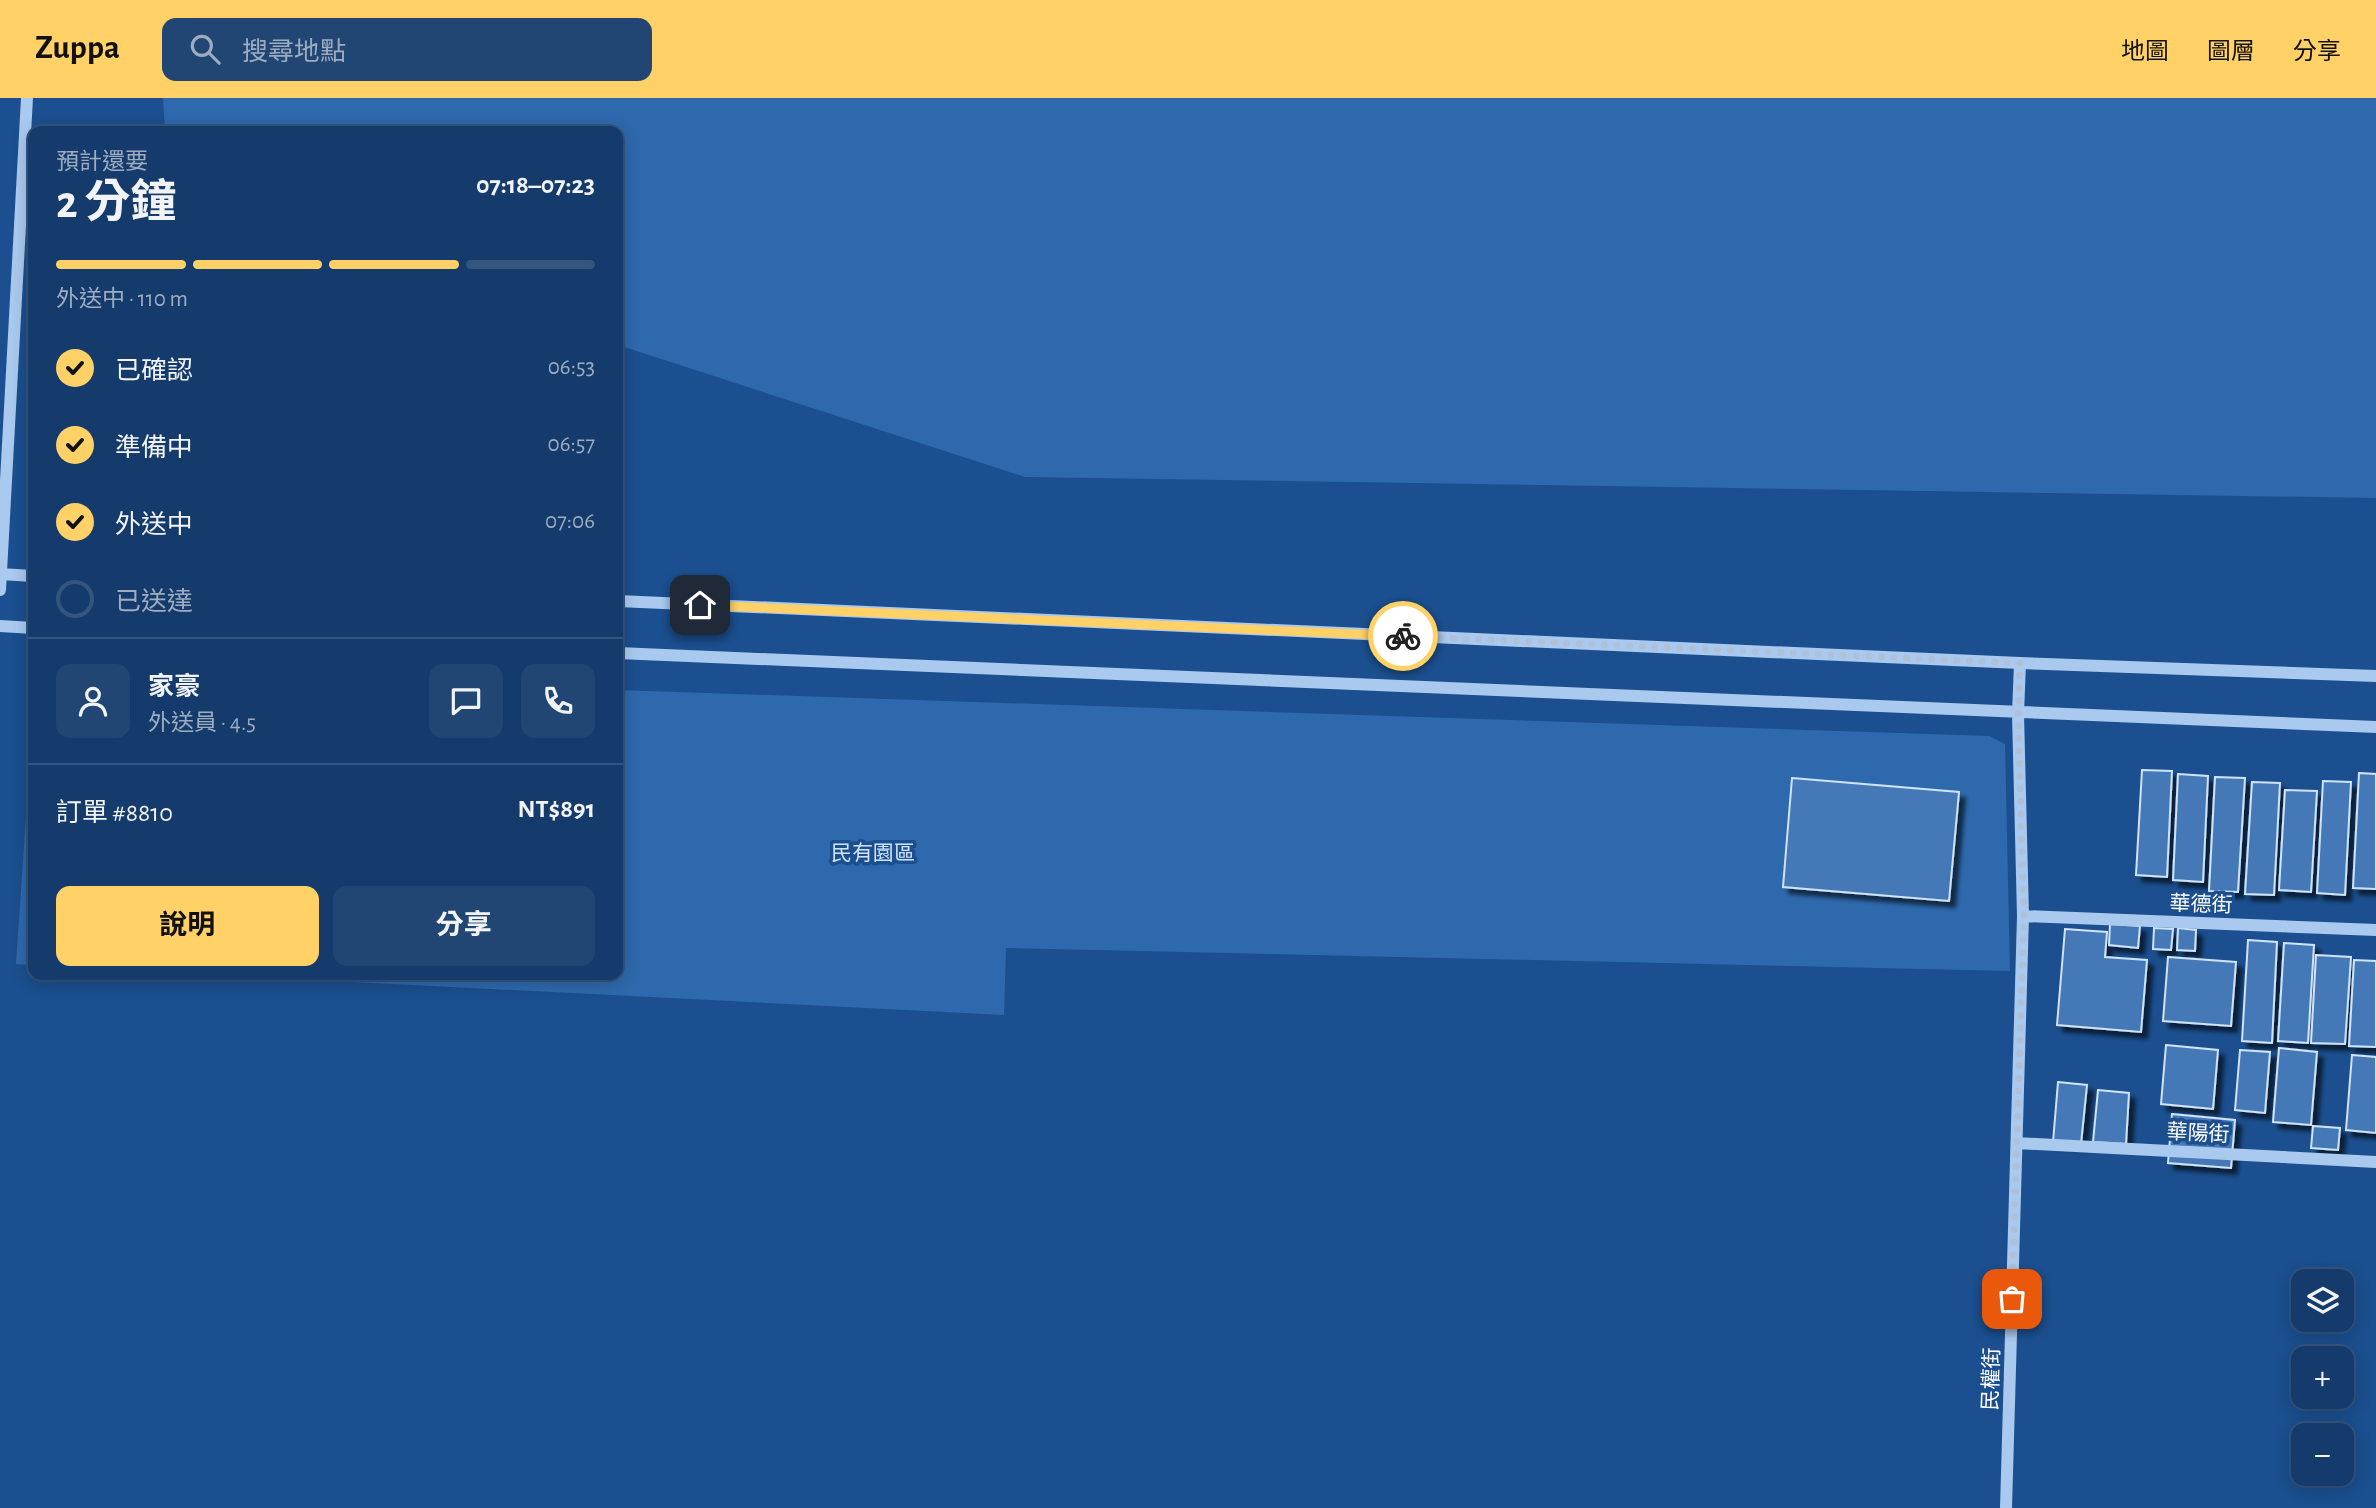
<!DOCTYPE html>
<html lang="zh-TW">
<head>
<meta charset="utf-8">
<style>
  body { margin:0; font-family:"Alegreya Sans","Noto Sans TC",sans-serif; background:#214673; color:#f1f3f6; height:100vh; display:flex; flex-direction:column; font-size:26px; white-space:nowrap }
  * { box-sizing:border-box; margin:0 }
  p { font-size:23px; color:#9dadc1 }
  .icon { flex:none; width:38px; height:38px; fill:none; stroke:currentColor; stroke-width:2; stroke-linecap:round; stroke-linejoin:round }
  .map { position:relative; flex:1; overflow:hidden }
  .panel { position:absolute; left:28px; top:28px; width:595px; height:854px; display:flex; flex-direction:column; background:#143b6b; border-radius:14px; box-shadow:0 4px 18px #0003,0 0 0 2px #33557e }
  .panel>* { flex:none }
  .buttons { position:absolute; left:2291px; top:1171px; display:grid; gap:14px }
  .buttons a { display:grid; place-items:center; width:63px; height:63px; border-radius:14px; background:#143b6b; box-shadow:0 4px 18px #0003,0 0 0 2px #33557e; font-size:35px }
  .pin { position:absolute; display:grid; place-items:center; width:60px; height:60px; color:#fff; margin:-30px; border-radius:14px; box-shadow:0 4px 10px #0006 }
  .courier { position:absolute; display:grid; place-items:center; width:70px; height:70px; margin:-35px; border:5px solid #ffd166; border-radius:50%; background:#fff; color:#222; box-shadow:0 2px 9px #0007 }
  .head em { font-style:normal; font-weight:700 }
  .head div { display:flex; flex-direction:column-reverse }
  .head { display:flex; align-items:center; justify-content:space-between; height:119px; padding:0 28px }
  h1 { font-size:46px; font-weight:700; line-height:52px }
  .bar { display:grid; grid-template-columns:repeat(4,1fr); gap:10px 7px; align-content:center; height:84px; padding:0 28px }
  .bar i { height:9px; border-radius:5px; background:#33557e }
  .bar .active { background:#ffd166 }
  .bar p { grid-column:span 4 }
  .line { display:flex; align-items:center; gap:18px; padding:0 28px; border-top:2px solid #33557e }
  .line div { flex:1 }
  .round { display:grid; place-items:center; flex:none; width:74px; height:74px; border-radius:14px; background:#214673 }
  ol { padding:0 28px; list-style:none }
  li { display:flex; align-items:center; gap:21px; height:77px }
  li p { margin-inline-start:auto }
  li .icon { padding:7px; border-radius:50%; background:#ffd166; color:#111; stroke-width:4 }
  li:last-child { color:#9dadc1 }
  li i { width:38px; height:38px; border:4px solid #33557e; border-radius:50% }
  .button { display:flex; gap:14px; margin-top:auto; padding:14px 28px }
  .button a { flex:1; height:80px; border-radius:14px; background:#ffd166; color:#111; font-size:28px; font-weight:700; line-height:80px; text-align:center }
  .button a+a { background:#214673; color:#f1f3f6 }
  header { display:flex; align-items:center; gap:42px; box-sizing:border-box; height:98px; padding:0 35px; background:#ffd166; color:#111 }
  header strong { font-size:33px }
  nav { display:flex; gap:38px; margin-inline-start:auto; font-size:24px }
  .search { width:490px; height:63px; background:#214673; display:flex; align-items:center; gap:18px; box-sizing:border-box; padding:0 24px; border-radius:14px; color:#9dadc1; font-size:26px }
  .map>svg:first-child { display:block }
  .green { fill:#2e69ad }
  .building { fill:#4478b7; stroke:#cfe3fa; stroke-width:2; filter:url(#shadow) }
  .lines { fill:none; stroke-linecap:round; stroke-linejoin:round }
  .minor { stroke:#a9c9ee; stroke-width:12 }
  .done { stroke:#afc1d8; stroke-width:7; stroke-dasharray:0 12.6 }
  .route { stroke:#ffd166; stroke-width:9 }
  .labels { text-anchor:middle; stroke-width:7; stroke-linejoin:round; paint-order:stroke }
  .park-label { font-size:21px; fill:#cfe3fa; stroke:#1b4f8f }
  .street-label { font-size:21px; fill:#fff; stroke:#1b4f8f }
</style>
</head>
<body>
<header>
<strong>Zuppa</strong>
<div class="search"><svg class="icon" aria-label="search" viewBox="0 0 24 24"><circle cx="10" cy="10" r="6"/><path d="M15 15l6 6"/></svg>搜尋地點</div>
<nav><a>地圖</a><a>圖層</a><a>分享</a></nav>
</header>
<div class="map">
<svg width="2376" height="1410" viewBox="0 0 2376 1410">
  <defs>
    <filter id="shadow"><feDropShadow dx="6" dy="6" stdDeviation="2" flood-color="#0009"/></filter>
  </defs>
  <rect width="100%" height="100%" fill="#1b4f8f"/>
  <path class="green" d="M163,0H2376V400L1025,379L618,247V33H165Z
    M618,592L1989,638L2005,646L2010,873L1006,850L1004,917L217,877H618Z
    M33,650V867L16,866L30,660Z"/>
  <path class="building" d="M2142,672L2172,673L2167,779L2136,777Z
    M2359,675L2376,676V791L2353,790Z
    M2178,676L2208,678L2203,784L2173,782Z
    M2215,679L2245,680L2238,794L2209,793Z
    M1792,680L1959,694L1949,803L1783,789Z
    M2323,683L2351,684L2345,797L2317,795Z
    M2252,684L2280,685L2274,797L2245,796Z
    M2285,692L2317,693L2311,794L2279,792Z
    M2110,826L2140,828L2138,850L2109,847Z
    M2154,830L2173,831L2171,852L2153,851Z
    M2178,830L2196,832L2195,853L2177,852Z
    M2065,831L2107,834L2105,859L2147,862L2141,934L2057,927Z
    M2248,842L2277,844L2272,945L2242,943Z
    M2284,845L2314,847L2308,945L2278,943Z
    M2316,857L2351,859L2345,946L2311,945Z
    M2168,859L2236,864L2231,928L2163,923Z
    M2354,862L2376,863V949L2349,948Z
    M2166,947L2218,952L2213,1011L2161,1006Z
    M2279,950L2317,954L2311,1027L2273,1024Z
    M2240,952L2270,954L2265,1015L2235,1012Z
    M2352,957L2376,959V1035L2346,1032Z
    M2058,984L2087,987L2081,1046L2053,1044Z
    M2098,992L2129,995L2126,1046L2093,1044Z
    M2172,1016L2235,1022L2231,1070L2168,1065Z
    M2313,1028L2340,1030L2338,1052L2311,1050Z"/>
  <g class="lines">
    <path class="minor" d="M0,476L33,478
      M0,492L27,0
      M618,503L2020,565L2376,578
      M0,528L33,530
      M618,555L2376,629
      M2023,818L2376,832
      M2017,1045L2376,1064
      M2006,1410L2023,818L2018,616L2020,565"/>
  </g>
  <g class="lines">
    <path class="done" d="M1403,538L2020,565L2018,616L2024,818L2012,1201"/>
    <path class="route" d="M700,507L1403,538"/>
  </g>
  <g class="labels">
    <g class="park-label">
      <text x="873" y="762">民有園區</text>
    </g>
    <g class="street-label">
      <text transform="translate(2201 806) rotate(2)" y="7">華德街</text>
      <text transform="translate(2198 1035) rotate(3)" y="7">華陽街</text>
      <text transform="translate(1991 1281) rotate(-88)" y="7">民權街</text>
    </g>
  </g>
</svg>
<div class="buttons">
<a><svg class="icon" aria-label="layers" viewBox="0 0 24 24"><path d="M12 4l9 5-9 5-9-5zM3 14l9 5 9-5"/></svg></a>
<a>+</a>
<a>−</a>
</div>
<div class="pin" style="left:2012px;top:1201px;background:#ea580c"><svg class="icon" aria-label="bag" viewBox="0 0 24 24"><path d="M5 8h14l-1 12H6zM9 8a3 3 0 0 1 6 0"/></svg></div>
<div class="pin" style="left:700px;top:507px;background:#1f2937"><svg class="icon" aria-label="home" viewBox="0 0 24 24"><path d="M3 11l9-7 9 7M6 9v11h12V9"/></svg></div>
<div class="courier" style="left:1403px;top:538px"><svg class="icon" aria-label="bike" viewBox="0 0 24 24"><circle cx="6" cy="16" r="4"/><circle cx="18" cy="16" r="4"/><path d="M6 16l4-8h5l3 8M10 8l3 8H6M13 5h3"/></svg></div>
<section class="panel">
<div class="head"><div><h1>2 分鐘</h1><p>預計還要</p></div><em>07:18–07:23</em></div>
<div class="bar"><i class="active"></i><i class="active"></i><i class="active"></i><i></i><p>外送中 · 110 m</p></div>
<ol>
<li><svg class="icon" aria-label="check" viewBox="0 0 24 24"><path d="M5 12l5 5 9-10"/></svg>已確認<p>06:53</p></li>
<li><svg class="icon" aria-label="check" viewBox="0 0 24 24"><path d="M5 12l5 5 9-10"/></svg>準備中<p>06:57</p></li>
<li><svg class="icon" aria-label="check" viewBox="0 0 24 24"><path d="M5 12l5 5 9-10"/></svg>外送中<p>07:06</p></li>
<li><i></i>已送達</li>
</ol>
<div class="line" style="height:126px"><a class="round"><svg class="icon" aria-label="person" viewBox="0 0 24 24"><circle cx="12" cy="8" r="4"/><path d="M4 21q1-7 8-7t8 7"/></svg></a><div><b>家豪</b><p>外送員 · 4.5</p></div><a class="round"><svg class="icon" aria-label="chat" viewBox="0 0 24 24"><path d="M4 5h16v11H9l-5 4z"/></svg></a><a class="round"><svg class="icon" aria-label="phone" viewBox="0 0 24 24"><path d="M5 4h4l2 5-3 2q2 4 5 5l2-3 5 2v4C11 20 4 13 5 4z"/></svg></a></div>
<div class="line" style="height:91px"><div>訂單 #8810</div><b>NT$891</b></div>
<div class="button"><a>說明</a><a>分享</a></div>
</section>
</div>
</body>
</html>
